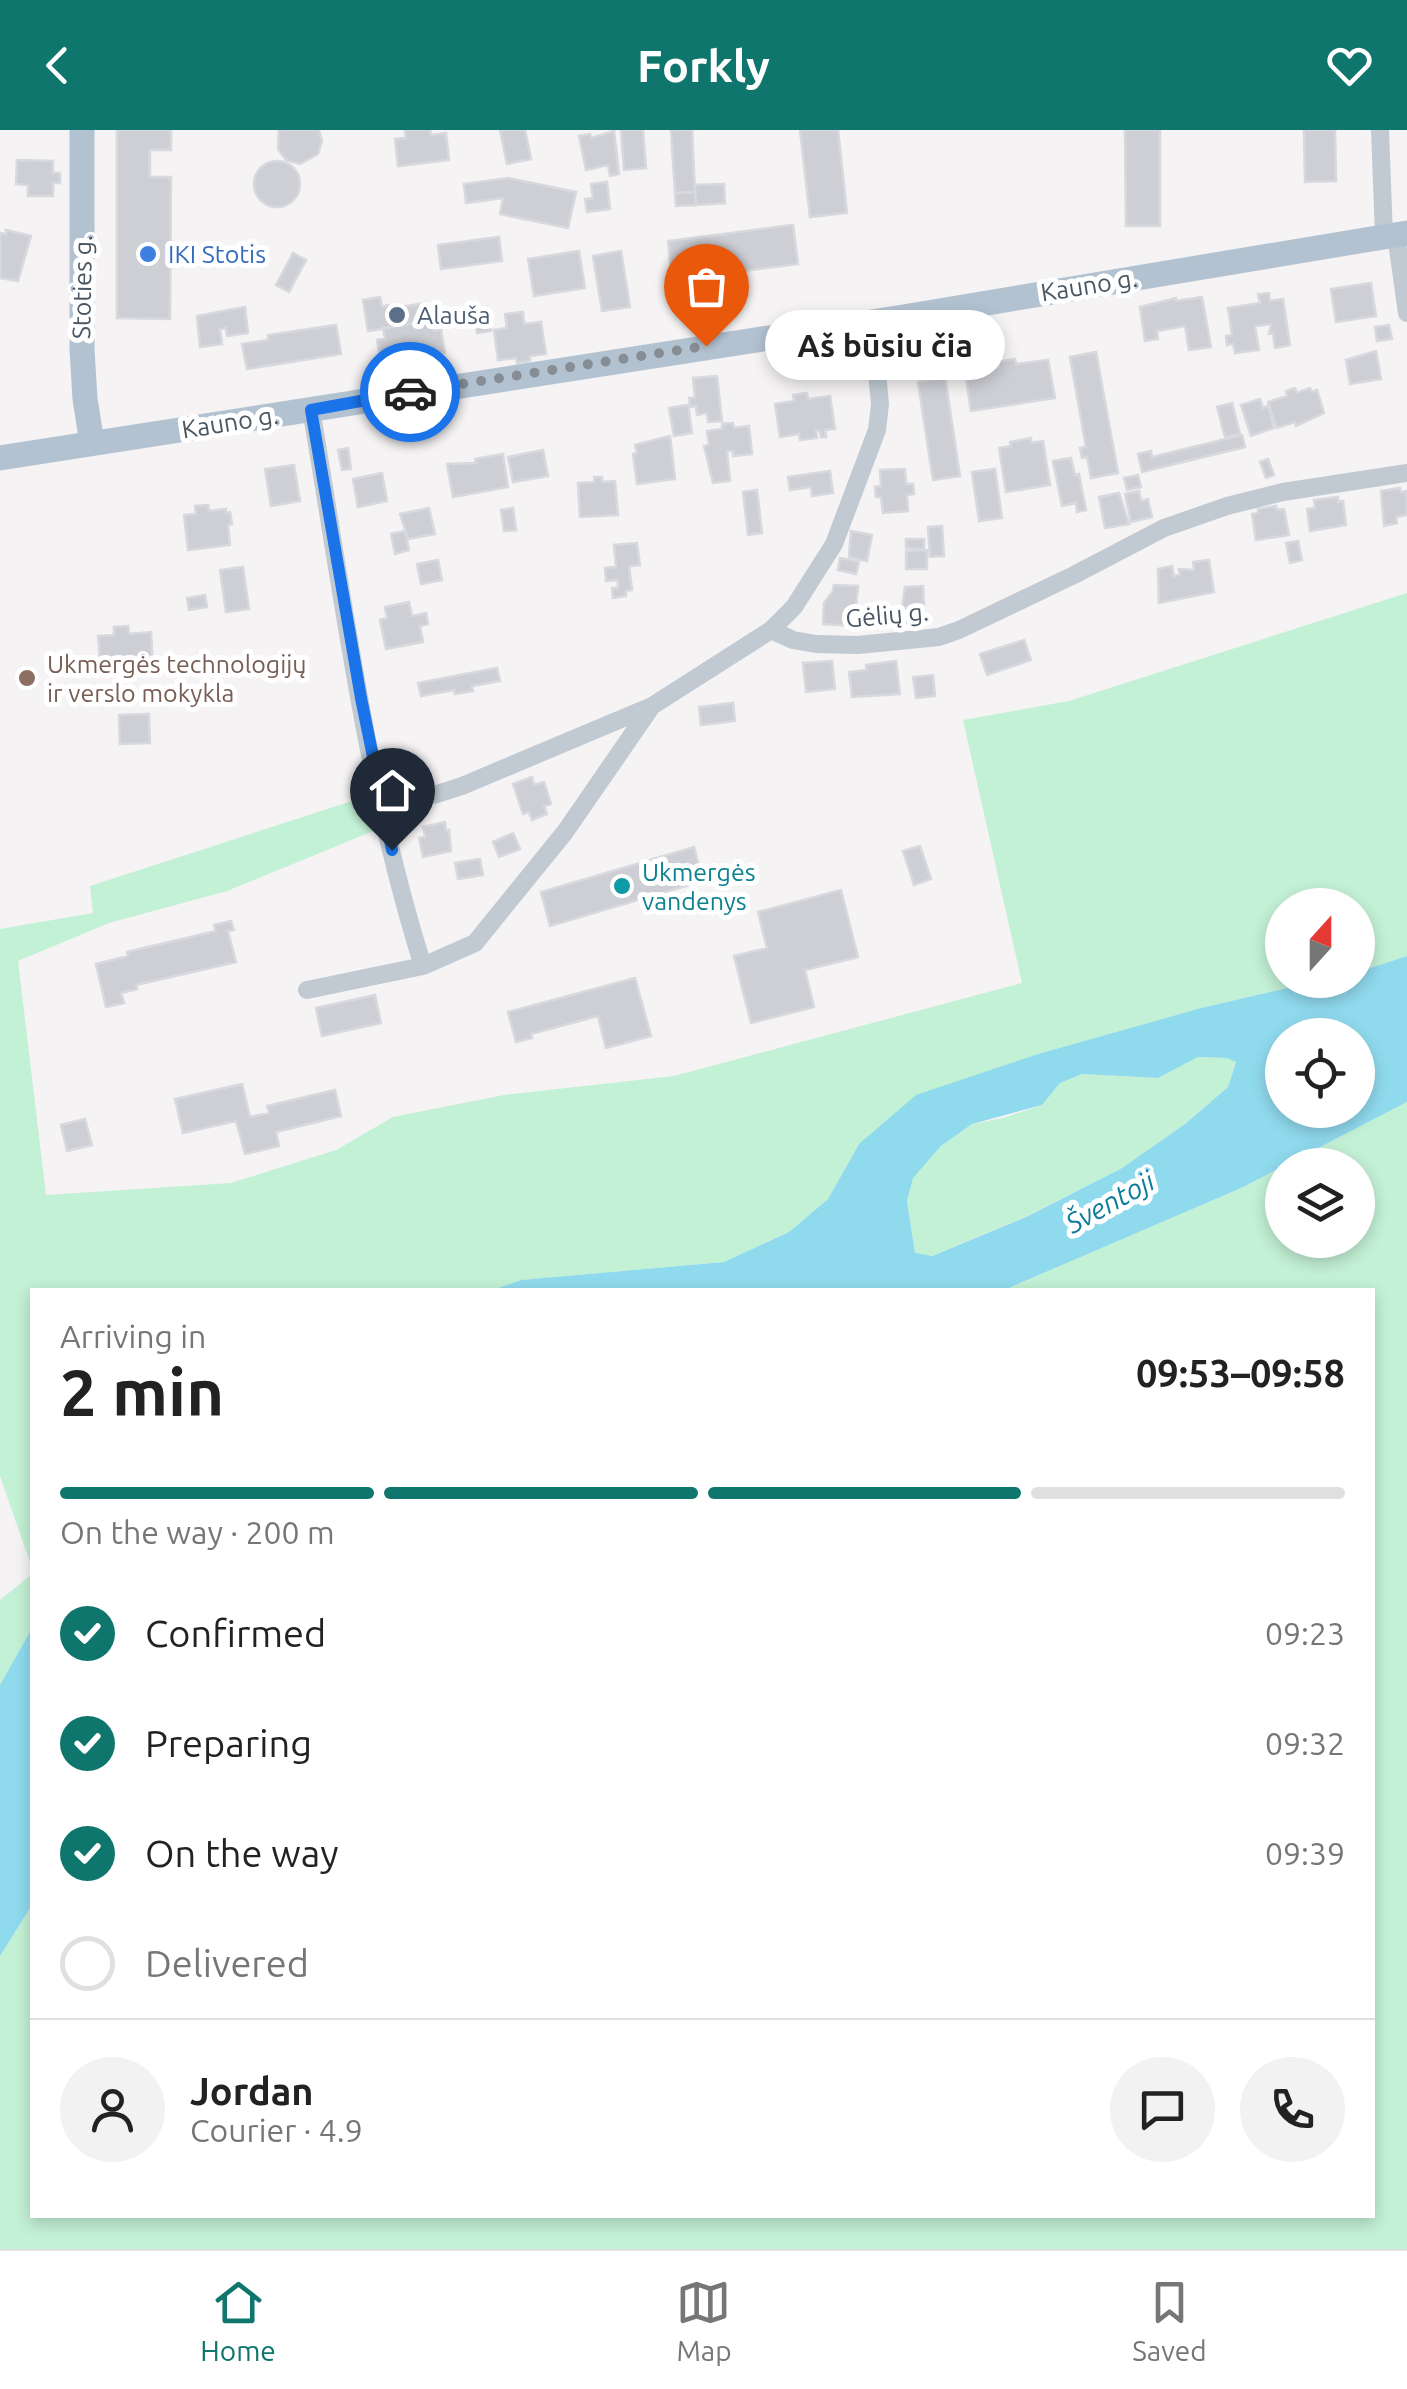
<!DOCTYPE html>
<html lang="en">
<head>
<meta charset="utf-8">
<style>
  body { margin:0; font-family:Ubuntu,sans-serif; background:#f2f2f2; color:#222; height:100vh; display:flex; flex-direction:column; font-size:38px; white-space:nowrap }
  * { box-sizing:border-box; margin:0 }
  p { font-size:32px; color:#767676 }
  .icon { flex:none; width:55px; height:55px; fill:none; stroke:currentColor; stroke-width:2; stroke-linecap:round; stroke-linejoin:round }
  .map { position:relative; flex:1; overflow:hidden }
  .side { position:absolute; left:30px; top:1158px; width:1345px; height:930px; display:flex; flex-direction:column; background:#fff; border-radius:0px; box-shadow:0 5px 15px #0003 }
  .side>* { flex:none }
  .needle { width:65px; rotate:21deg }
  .tools { position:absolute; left:1265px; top:758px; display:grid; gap:20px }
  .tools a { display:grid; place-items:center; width:110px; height:110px; border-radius:50%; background:#fff; box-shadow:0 5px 15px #0003; font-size:50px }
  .pin { position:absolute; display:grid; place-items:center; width:85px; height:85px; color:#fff; margin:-102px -42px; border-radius:50% 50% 50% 0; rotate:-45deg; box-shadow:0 0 10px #0007 }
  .pin .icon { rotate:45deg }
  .courier { position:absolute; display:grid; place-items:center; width:100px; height:100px; margin:-50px; border:8px solid #1a73e8; border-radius:50%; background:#fff; color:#222; box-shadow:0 2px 12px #0007 }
  .bubble { position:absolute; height:70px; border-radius:35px; background:#fff; box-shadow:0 5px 15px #0003; font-size:32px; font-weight:700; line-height:70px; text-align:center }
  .head em { font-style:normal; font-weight:700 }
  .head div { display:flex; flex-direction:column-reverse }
  .head { display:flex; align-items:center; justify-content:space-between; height:170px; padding:0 30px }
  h1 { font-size:65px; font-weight:700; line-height:75px }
  .bar { display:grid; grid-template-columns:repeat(4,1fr); gap:15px 10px; align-content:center; height:120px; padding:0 30px }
  .bar i { height:12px; border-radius:8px; background:#e0e0e0 }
  .bar .on { background:#0f766e }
  .bar p { grid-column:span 4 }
  .line { display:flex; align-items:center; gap:25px; padding:0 30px; border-top:2px solid #e0e0e0 }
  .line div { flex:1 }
  .round { display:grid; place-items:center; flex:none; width:105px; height:105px; border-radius:52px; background:#f2f2f2 }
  ol { padding:0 30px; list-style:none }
  li { display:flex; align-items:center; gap:30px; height:110px }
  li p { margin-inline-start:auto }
  li .icon { padding:10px; border-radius:50%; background:#0f766e; color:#fff; stroke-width:4 }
  li:last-child { color:#767676 }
  li i { width:55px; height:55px; border:5px solid #e0e0e0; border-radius:50% }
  header { display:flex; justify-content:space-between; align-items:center; height:130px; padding:0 30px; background:#0f766e; color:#fff; font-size:45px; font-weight:700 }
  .menu { display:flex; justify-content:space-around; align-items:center; height:140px; border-top:2px solid #e0e0e0; background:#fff; font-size:28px; color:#767676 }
  .menu a { display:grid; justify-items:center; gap:5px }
  .menu .on { color:#0f766e }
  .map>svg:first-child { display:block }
  .green { fill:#c3f1d5 }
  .water { fill:#90daee; fill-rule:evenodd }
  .building { fill:#cdcfd5; stroke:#d7d9de; stroke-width:2.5 }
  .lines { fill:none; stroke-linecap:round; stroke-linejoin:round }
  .minor { stroke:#c1cad2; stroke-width:18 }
  .primary { stroke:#b3c2d1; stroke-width:25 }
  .done { stroke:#868d94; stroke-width:10; stroke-dasharray:0 18 }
  .route { stroke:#1a73e8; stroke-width:12 }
  .shop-dot { fill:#3f7fe0; stroke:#fff; stroke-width:4 }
  .service-dot { fill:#5c6f8a; stroke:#fff; stroke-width:4 }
  .education-dot { fill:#8d6e63; stroke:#fff; stroke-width:4 }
  .culture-dot { fill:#0f9aa8; stroke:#fff; stroke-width:4 }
  .labels { text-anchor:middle; stroke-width:10; stroke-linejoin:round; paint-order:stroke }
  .shop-label { font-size:25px; fill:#366cbe; stroke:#fff; text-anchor:start }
  .street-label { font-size:25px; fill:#4a5661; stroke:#fff }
  .service-label { font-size:25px; fill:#4e5e75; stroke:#fff; text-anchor:start }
  .education-label { font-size:25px; fill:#785e54; stroke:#fff; text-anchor:start }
  .culture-label { font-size:25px; fill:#0d838f; stroke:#fff; text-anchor:start }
  .water-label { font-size:28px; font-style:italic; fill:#0c7c9b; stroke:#fff }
</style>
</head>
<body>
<header><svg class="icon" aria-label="back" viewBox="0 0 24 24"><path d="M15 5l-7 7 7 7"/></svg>Forkly<svg class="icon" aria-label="heart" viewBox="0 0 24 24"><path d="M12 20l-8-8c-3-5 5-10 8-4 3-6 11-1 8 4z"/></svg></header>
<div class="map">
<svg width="1407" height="2119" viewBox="0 0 1407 2119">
  <rect width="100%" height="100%" fill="#f5f3f3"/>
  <path class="green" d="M1407,463V826L1358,842V775H1282V850H1321L1201,878L1038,924L859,1014L828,1069L789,1102L724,1132L522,1150L493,1160H32V1438L0,1346V799L93,783L90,756L389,659L395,692L227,761L109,793L18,831L46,1065L231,1053L336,1020L393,987L504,965L674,946L1022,853L963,590L1069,571Z
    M1198,927L1227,928L1236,931L1228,957L1185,994L1122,1038L1027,1086L931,1126L915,1124L907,1071L913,1047L941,1016L972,994L1003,988L1042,975L1060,953L1082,944L1158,948Z
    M1407,972V2119H0V1826L32,1775V2085H1372V1160H1004L1239,1059L1282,1036V1110H1358V1035H1285Z
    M32,1444V1498L0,1555V1470Z"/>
  <path class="water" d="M1407,826V972L1239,1059L1004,1160H493L521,1150L724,1132L789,1102L828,1069L859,1014L916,965L1038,924L1201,878L1321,850H1358V842ZM1282,905H1358V980H1282ZM1198,927L1227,928L1236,932L1228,957L1185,994L1122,1038L1028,1086L932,1126L915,1123L907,1071L913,1048L941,1016L972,994L1042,975L1060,953L1082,944L1158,948Z
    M32,1498V1775L0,1826V1555Z"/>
  <path class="building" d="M117,0H171V20H150V47H171L170,189L117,188Z
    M279,0H319L322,11L318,24L300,34L286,30L278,19Z
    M405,0H430L431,5L446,3L449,30L398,36L395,9L406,8Z
    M500,0H525L531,29L507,34Z
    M621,0H643L646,38L624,40Z
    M671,0H692L695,62L675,63Z
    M800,0H838L847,83L810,87Z
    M1125,0H1160V96H1126Z
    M1304,0H1335L1336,51L1305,52Z
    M614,1L619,44L610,46L608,35L586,40L579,6L590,4L591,8Z
    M17,30L53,31V43H60V53H53V66H28V55L16,54Z
    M254 54a23 23 0 1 1 46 0a23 23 0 1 1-46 0Z
    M508,48L576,62L568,98L500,84L503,68L466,73L464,54Z
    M607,52L610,79L587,82L585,69L593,68L591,54Z
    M724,54L725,73L696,75L695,55Z
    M695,62L696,75L676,76L675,63Z
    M793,95L798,134L672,150L668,111Z
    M6,100L31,106L18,151L0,148V103L6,104Z
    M499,107L502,131L441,139L438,115Z
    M579,121L585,158L534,166L528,129Z
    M621,121L630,177L602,181L593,126Z
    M293,123L306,130L289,162L276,155Z
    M1371,153L1376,186L1336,192L1331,159Z
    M1269,163L1270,171L1283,169L1290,215L1275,218L1273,203L1269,204L1271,194L1255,196L1259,220L1235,223L1233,214L1227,215L1226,206L1232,205L1228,178L1260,173L1258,164Z
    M380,167L382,177L388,175L389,179L425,173L428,191L368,201L363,170Z
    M1202,167L1211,217L1189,220L1185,196L1157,201L1158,209L1145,211L1140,177L1176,168V171Z
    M245,177L248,203L227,206L226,198L220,199L222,214L200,217L197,186Z
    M487,177L491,201L477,203L474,179Z
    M523,182L524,194L541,192L546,224L530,226V231L517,233L516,228L498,230L494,200L507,198L505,184Z
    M428,191H433L434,201L441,200L445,223L381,233L377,210L385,208L383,198Z
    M336,195L341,224L247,239L242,214L268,210V205Z
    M1389,195L1392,209L1377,211L1375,197Z
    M1376,221L1381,249L1350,254L1346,230Z
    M1096,222L1118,343L1091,348L1087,327L1082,328L1080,318L1086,317L1070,227Z
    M1015,229L1016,234L1048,230L1055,268L971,281L965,242L998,237L997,232Z
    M717,246L722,291L708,292L707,283L697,285L696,276L690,277L689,268H695L693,248Z
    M945,247L960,346L933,350L918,252Z
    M1295,258L1297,263L1310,258L1312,262L1317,260L1324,283L1296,296L1295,292L1277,298L1268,272L1287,266L1286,261Z
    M807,263L808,269L830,266L835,299L825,300L826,307H821L820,301H816L817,308L800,310L799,304L780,307L775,274L794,271L793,265Z
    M1260,269L1263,278L1268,276L1274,298L1251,306L1241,275Z
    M1232,273L1240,304L1225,307L1217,277Z
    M688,275L692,303L674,306L669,278Z
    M733,293L734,298L749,296L752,324L733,326V321H727L730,351L713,353L704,316L709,315L707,301L722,299V294Z
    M1242,305L1245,317L1142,342L1138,324L1151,321L1152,327Z
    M670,306L675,349L637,354L633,324L637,323L635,315Z
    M1031,308V313L1043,311L1050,355L1006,362L999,318L1011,316L1010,312Z
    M348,318L351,339L342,340L338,320Z
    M543,320L548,346L513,352L508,327Z
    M503,324L508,357L453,367L447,334L476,333L475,329Z
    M1071,328L1075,345L1079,344L1086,380L1077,382L1076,373L1062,376L1053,331Z
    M1268,329L1274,345L1266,348L1260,332Z
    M294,335L300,371L271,376L265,339Z
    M905,339L906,354H913L914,364L907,365L908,381L883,383L881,367H876L875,357L881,356L880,340Z
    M995,339L1002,388L979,391L972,342Z
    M830,341L833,363L812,366L811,357L790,360L788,347Z
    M382,343L387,371L358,377L353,349Z
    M1138,345L1141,357L1127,360L1124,348Z
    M594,347H602V352L615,351L618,385L580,387L578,353L595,352Z
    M1400,358L1401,362L1407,361V385L1396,387L1397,393L1384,396L1381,361Z
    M757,360L762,403L748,405L743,362Z
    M1139,361L1141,371L1148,369L1152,387L1131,392L1125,364Z
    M1119,363L1129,394L1105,398L1099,367Z
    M1338,367V372L1343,371L1346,395L1310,401L1307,379L1315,378L1314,370Z
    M208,375L209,381L226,379V383L230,382L232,394L228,395L230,415L188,420L184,385L196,384L195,376Z
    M1276,376L1277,380L1284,379L1289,405L1256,410L1252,384L1258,383V379Z
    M429,378L435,404L408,409L400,384Z
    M513,378L516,400L504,401L501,380Z
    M942,396L944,426L930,427L928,397Z
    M405,401L409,420L395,424L391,404Z
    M851,401L872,405L867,431L849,427Z
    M906,409H924V419L906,418Z
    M1298,411L1302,430L1290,433L1286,413Z
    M637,413L640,435L629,436L632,460L626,461V466L613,468L612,458H618V450L606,451L605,438L616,437L614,415Z
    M927,420V439H906V421Z
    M840,428L859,432L856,444L838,440Z
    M438,430L442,450L421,454L417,434Z
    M1209,430L1214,462L1159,473L1158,439L1172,436L1174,446L1180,445L1179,439L1194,440L1193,432Z
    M243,437L249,479L226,482L220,440Z
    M834,455L858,456L854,496L823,494L824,473L833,461Z
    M923,456L925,493L907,494L906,478H902L905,457Z
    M205,465L207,477L189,480L187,468Z
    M409,472L412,486L426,483L428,494L420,496L423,512L386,519L380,490L387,488L385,477Z
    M128,496L129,504L151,502L153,538L101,542L98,506L114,505V497Z
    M1024,510L1031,530L987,545L980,524Z
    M832,531L835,559L806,562L803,533Z
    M896,531L900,564L852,567L849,542L867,540L866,535Z
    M497,538L500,551L472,556L473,561L455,564L454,560L421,566L418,553Z
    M933,545L935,566L916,568L913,547Z
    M733,573L735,591L701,595L699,577Z
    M149,584L150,613L120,614L119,585Z
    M532,647L534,655L544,652L551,674L544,676L547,684L532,690L529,682L523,684L513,654Z
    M445,692L446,701L449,700L451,721L423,727L419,708L425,707L423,697Z
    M513,703L520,719L499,727L493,712Z
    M920,716L931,749L914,755L903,721Z
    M694,717L703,751L550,796L541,762Z
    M480,729L483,745L458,749L455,733Z
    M841,760L858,827L805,840L814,877L751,893L734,826L767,818L758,782Z
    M231,791L234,800L228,801L236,832L136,855L137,859L121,863L124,873L106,877L96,834L128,826L127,822L216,801L214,795Z
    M635,848L651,906L606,918L598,886L531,904L532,908L516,912L508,882Z
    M375,865L381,893L322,906L316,878Z
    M242,954L250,987L269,983L267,976L335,960L341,986L276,1002L279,1016L245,1024L236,991L183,1003L175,969Z
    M85,989L92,1015L67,1021L61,995Z"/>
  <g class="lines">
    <path class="minor" d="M1380,0L1384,106
      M1396,105L1407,183
      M311,279C343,465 366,656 423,836
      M771,500L793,510L816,514L858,515L939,507L959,500L1074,445L1164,398L1227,376L1283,362L1407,343
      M382,673L437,664L462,656L652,576L771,500L794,477L834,414L877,300L880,274L872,191
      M307,860L423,836L475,813L565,702L652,576"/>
    <path class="primary" d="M82,0V219L85,269L92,313
      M0,328L897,188L1407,103"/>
  </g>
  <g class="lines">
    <path class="done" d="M410,262L706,216"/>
    <path class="route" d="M392,720L361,568L311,280L410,262"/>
  </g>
  <circle class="shop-dot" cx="148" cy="124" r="10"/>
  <circle class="service-dot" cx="397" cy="185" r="10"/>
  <circle class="education-dot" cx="27" cy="548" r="10"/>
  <circle class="culture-dot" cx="622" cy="756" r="10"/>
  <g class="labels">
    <g class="shop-label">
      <text x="168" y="133">IKI Stotis</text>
    </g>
    <g class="street-label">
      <text transform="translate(1089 155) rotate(-9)" y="9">Kauno g.</text>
      <text transform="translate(82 157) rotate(-89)" y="9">Stoties g.</text>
      <text transform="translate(230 292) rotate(-9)" y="9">Kauno g.</text>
      <text transform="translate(887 485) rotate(-5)" y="9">Gėlių g.</text>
    </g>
    <g class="service-label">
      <text x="417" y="194">Alauša</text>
    </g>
    <g class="education-label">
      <text x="47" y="543">Ukmergės technologijų<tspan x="47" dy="29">ir verslo mokykla</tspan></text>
    </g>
    <g class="culture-label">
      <text x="642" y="751">Ukmergės<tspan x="642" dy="29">vandenys</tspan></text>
    </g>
    <g class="water-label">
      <text transform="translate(1110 1072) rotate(-29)" y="10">Šventoji</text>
    </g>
  </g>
</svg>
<div class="tools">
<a><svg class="needle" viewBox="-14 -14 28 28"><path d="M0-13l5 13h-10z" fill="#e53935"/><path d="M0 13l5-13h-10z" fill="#767676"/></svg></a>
<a><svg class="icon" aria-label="locate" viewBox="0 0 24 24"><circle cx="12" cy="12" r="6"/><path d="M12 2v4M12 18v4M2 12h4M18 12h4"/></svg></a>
<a><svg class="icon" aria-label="layers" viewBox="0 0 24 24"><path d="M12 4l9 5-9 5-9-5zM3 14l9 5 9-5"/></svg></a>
</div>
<div class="pin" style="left:706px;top:216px;background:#ea580c"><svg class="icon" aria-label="bag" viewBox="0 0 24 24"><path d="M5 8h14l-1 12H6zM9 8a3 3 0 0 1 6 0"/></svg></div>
<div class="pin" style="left:392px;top:720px;background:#1f2937"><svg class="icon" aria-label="home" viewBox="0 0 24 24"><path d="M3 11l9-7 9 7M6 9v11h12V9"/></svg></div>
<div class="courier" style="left:410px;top:262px"><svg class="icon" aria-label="car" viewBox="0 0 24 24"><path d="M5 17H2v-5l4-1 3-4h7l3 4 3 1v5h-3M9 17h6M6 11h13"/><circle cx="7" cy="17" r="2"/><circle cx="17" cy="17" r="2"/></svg></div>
<div class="bubble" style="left:765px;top:180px;width:240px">Aš būsiu čia</div>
<section class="side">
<div class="head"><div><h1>2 min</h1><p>Arriving in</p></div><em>09:53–09:58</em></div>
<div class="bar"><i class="on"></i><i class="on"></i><i class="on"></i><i></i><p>On the way · 200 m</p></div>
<ol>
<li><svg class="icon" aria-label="check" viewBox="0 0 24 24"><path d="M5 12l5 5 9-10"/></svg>Confirmed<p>09:23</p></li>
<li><svg class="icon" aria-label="check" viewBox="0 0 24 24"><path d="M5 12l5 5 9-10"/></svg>Preparing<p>09:32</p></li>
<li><svg class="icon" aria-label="check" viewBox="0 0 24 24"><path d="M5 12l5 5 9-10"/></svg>On the way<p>09:39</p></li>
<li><i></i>Delivered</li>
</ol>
<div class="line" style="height:180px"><a class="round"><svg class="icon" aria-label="person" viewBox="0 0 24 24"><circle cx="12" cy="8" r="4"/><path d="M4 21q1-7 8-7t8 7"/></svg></a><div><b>Jordan</b><p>Courier · 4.9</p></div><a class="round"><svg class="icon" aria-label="chat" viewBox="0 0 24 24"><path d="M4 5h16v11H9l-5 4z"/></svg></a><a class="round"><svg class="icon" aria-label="phone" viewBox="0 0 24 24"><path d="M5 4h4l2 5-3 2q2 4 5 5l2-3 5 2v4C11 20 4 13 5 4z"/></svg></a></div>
</section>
</div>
<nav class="menu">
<a class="on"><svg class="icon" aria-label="home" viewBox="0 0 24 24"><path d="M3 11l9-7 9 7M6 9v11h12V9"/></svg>Home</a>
<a><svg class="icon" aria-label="map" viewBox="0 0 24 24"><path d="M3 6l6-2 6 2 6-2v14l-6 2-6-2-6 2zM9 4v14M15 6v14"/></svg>Map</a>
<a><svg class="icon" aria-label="saved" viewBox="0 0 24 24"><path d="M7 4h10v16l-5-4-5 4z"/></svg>Saved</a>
</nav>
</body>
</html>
